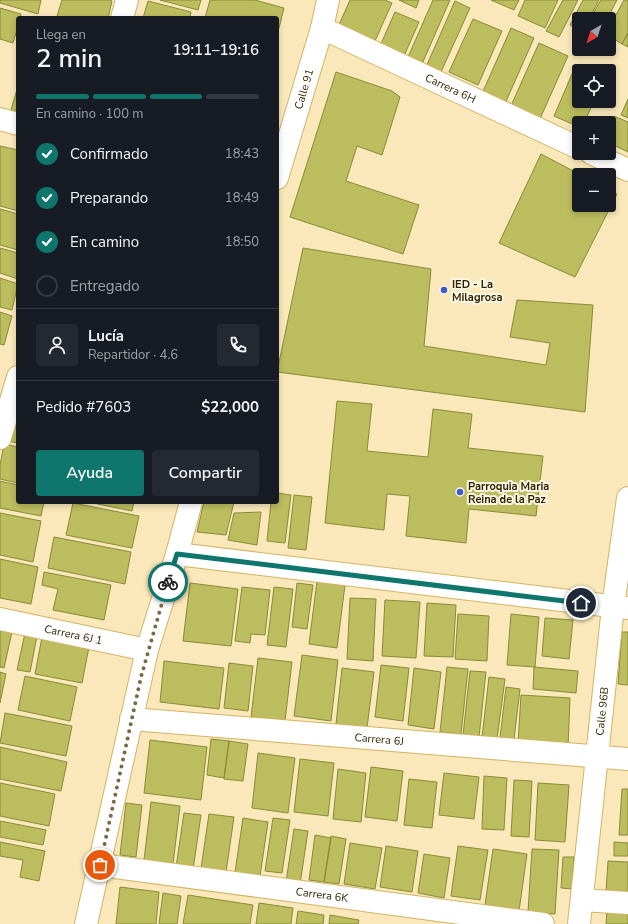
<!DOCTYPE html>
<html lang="es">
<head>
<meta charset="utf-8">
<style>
  body { margin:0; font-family:"Nunito Sans",sans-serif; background:#242831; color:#f1f3f6; height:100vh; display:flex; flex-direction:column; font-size:15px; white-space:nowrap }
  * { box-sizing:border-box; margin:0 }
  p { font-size:13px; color:#9ea1a6 }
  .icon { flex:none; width:22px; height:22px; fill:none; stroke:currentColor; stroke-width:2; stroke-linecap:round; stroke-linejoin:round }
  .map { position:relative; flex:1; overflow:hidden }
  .drawer { position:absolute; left:16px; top:16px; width:263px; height:488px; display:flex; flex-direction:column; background:#171b24; border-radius:4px; box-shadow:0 2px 6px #0003 }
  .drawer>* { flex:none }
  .needle { width:26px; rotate:219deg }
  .buttons { position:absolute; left:572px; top:12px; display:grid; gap:8px }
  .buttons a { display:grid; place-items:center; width:44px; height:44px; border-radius:4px; background:#171b24; box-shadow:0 2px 6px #0003; font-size:20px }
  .pin { position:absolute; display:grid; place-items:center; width:34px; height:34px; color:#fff; margin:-17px; border:2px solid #fff; border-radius:50%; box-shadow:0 1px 4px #0007 }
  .courier { position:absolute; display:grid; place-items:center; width:40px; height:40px; margin:-20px; border:3px solid #0f766e; border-radius:50%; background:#fff; color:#222; box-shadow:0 1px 5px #0007 }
  .headline em { font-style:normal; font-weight:600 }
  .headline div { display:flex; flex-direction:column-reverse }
  .headline { display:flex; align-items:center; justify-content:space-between; height:68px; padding:0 20px }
  h1 { font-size:26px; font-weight:600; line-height:30px }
  .bar { display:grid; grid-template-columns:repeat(4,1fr); gap:6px 4px; align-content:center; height:48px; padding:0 20px }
  .bar i { height:5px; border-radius:3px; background:#363941 }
  .bar .current { background:#0f766e }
  .bar p { grid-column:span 4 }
  .line { display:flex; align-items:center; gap:10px; padding:0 20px; border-top:1px solid #363941 }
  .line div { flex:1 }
  .round { display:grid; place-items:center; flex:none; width:42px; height:42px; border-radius:4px; background:#242831 }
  ol { padding:0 20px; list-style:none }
  li { display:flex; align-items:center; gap:12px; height:44px }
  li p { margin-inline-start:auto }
  li .icon { padding:4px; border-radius:50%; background:#0f766e; color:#fff; stroke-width:4 }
  li:last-child { color:#9ea1a6 }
  li i { width:22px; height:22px; border:2px solid #363941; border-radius:50% }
  .cta { display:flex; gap:8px; margin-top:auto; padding:8px 20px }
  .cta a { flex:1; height:46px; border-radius:4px; background:#0f766e; color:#fff; font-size:16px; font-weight:600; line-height:46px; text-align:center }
  .cta a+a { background:#242831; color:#f1f3f6 }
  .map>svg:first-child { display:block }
  .building { fill:#bcbd5f; stroke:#898a36 }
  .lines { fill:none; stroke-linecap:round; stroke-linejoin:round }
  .minor-casing { stroke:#d2b464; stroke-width:24 }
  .minor { stroke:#fff; stroke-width:22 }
  .done { stroke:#776942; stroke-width:4; stroke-dasharray:0 7.2 }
  .route { stroke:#0f766e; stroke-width:5 }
  .poi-dot { fill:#405acd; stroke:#fcf7e7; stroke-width:1.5 }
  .labels { text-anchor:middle; stroke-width:4; stroke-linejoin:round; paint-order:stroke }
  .street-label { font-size:11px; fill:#302401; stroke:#fcf7e7 }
  .poi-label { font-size:11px; font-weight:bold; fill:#302401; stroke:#fcf7e7; text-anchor:start }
</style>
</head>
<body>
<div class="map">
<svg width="628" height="924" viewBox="0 0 628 924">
  <rect width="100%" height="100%" fill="#fae8ba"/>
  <path class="building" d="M0,0H41L38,14L0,3Z
    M62,0H109L112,1L108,18H64L57,16Z
    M160,0H201L198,10Z
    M210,0H255L284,8L277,36V18H205Z
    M350,0H385L392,3L374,43L338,27Z
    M399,0H419L416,8Z
    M433,0H450L422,64L408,57Z
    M491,0H519L514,10Z
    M525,0H558L545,28L518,16Z
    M563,0H578L559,37L546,31Z
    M583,0H599L589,19H579V30L570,25Z
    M601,0H617L607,19H590Z
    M624,0H628V33L622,44L609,36V28Z
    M148,1L191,12L190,18H143Z
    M455,1L470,8L440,74L426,67Z
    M0,8L21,14L20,18H18V26L13,43L0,39Z
    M395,12L419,22L404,56L380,46Z
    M473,19L502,31L478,85L449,72Z
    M511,28L534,38L504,106L481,96Z
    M628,33V47L622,44Z
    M539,43L568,56L539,121L510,108Z
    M336,72L392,91L400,97L382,155L357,146L346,181L419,205L403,254L290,217Z
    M572,74L579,77V101H594L584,123H579V127L554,116Z
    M18,86V112L11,110Z
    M628,99V118L621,115Z
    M614,116L628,122V152L609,143V128Z
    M0,146L18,150V211L0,206Z
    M541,154L581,175H579V205H609V190L617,194L575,277L499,243Z
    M0,209L18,214V250L0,245Z
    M0,248L18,253V279L0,273Z
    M303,248L431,269L424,346L546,365L550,343L510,337L517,300L593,305L585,412L277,372Z
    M0,278L18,284L12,310L0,307Z
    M0,312L12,316L4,345L0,344Z
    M337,401L372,404L367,451L428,457L433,409L472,414L468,448L543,456L536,516L469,509L466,543L406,536L410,496L387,494L384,530L325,523Z
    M18,406V443L8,441Z
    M4,444L18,447V483L0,479V465Z
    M0,481L18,485V502H44L41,516L0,508Z
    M277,493L291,495L285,543L267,541L271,502H277Z
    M294,495L312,497L306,550L288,548Z
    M88,502H134L132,511Z
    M204,502H234L226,535L197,532Z
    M73,503L139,516L132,548L66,535Z
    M261,512L257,545L228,540L234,513Z
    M0,513L41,521L33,562L0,555Z
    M54,537L131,552L125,584L48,568Z
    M0,559L38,567L31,604L0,598Z
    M44,572L111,585L104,620L53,610L58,589L42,585Z
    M317,581L345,585L337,648L309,644Z
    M190,583L238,589L231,646L183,641Z
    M297,583L313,585L307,629L292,627Z
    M242,587L270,590L265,635L251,634L250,643L235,641Z
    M274,587L293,589L286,647L267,645Z
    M350,598L376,599L373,661L347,659Z
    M385,600L420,602L416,658L382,656Z
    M427,603L456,605L453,657L424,656Z
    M458,614L489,616L487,661L455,659Z
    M511,614L539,617L535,667L507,665Z
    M545,618L573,620L569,659L542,656Z
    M0,630L12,632L4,668L0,667Z
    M622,632H628V685L618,684Z
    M25,633L37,636L30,672L17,670Z
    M42,637L89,647L82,683L35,674Z
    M302,655L338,660L331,721L294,716Z
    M258,658L292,662L285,721L251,717Z
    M164,661L224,668L219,709L160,702Z
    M229,663L253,666L248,711L224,708Z
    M381,665L409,668L403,721L375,717Z
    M447,667L468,669L461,734L440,732Z
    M534,667L578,671L576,693L533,689Z
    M342,668L374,672L367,728L336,724Z
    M414,668L441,672L434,729L408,725Z
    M470,671L486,672L479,737L463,735Z
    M0,672L6,674L0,703Z
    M25,676L77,687L70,721L18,710Z
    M489,677L505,679L497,739L482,737Z
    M506,687L520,689L514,739L500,738Z
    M521,695L570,698L568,747L518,744Z
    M5,713L72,726L66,756L0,743Z
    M211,739L229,741L224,778L207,775Z
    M150,740L207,747L201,800L144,793Z
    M229,741L248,744L243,781L224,779Z
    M0,747L67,762L61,791L0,779Z
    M258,753L295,758L288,813L252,808Z
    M300,759L334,763L328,816L294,812Z
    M371,767L403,771L397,821L365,817Z
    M338,769L366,773L361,822L333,819Z
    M444,773L479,777L474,819L439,815Z
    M484,776L507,778L504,830L482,829Z
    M409,779L437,782L432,828L404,825Z
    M514,780L532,781L529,837L511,836Z
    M0,783L55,794L49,826L0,816Z
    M538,783L569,785L565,842L535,840Z
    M622,789H628V835H619Z
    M151,802L180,806L173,864L144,860Z
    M126,803L142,805L136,857L120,855Z
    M184,813L201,815L193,870L176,867Z
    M209,814L234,817L225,879L200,875Z
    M243,818L268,822L260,876L235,872Z
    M273,818L290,820L282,873L265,871Z
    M0,821L46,830L43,845L0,837Z
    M294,829L308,831L300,884L286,882Z
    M315,835L331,838L324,882L309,880Z
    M331,836L346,839L339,884L324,882Z
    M0,842L45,851L39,881L20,877L23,860L0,856Z
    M614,842L628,843V856H614Z
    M350,843L382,848L375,889L344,884Z
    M386,846L418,851L412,892L380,887Z
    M458,846L488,850L480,900L451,896Z
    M493,849L527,854L519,911L485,905Z
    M532,849L559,850L555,914L528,912Z
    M424,854L450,858L444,898L418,893Z
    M563,857H574L572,889L561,888Z
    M608,861L628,862V893L606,892Z
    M120,887L159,892L156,924H116Z
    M163,893L181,896L177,924H159Z
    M188,895L253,905L250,924H183Z
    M259,903L293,908L291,924H256Z
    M298,911L324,915L323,924H296Z
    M607,911L628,913V924H606Z
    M330,915L359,920L358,924H329Z"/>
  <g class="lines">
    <defs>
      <g id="minor">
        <path d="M122,18L127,0"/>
        <path id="s1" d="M322,28L579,148"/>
        <path d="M0,119L18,124"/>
        <path d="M591,153L628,170"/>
        <path id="s2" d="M277,178L322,28L328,0"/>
        <path d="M0,438L18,377"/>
        <path d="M177,554L628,608"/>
        <path id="s3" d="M0,619L147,650"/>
        <path id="s4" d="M131,719L628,759"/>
        <path id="s5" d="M100,865L543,924"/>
        <path d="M582,900L628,903"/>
        <path d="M86,924L147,650L177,554L191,502"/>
        <path id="s6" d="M579,924L613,607L628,498"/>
      </g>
    </defs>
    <use href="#minor" class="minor-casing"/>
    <use href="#minor" class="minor"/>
  </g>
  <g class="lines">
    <path class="done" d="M100,865L141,677L168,582"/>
    <path class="route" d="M168,582L177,554L581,603"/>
  </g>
  <g class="poi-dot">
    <circle cx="444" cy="290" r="4"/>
    <circle cx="460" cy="492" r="4"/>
  </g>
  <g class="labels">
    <g class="street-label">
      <text dy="4" stroke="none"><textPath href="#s1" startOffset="142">Carrera 6H</textPath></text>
      <text dy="4" stroke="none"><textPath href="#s2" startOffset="93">Calle 91</textPath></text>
      <text dy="4" stroke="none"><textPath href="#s3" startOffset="75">Carrera 6J 1</textPath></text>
      <text dy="4" stroke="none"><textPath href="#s6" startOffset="214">Calle 96B</textPath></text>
      <text dy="4" stroke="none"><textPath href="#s4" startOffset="249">Carrera 6J</textPath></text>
      <text dy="4" stroke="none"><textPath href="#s5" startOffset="224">Carrera 6K</textPath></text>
    </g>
    <g class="poi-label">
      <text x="452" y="288">IED - La<tspan x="452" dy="13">Milagrosa</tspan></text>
      <text x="468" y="490">Parroquia Maria<tspan x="468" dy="13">Reina de la Paz</tspan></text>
    </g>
  </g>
</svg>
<div class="buttons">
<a><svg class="needle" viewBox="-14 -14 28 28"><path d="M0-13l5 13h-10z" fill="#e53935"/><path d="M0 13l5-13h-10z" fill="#9ea1a6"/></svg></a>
<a><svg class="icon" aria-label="locate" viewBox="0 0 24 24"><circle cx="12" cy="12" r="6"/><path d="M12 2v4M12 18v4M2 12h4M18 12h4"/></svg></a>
<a>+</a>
<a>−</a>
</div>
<div class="pin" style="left:100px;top:865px;background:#ea580c"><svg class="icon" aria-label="bag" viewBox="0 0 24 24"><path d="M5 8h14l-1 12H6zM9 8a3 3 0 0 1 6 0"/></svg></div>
<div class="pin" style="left:581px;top:603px;background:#1f2937"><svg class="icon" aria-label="home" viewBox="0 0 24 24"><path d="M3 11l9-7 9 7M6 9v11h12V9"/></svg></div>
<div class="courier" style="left:168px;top:582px"><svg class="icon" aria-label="bike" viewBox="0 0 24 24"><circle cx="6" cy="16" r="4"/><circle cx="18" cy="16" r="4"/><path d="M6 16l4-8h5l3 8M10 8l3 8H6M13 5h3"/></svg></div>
<section class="drawer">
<div class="headline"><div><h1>2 min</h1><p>Llega en</p></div><em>19:11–19:16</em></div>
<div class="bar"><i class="current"></i><i class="current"></i><i class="current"></i><i></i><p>En camino · 100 m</p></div>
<ol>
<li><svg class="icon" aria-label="check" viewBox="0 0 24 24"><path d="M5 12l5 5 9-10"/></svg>Confirmado<p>18:43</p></li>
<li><svg class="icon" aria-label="check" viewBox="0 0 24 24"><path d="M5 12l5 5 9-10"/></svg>Preparando<p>18:49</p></li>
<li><svg class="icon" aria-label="check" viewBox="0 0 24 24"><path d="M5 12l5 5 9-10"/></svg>En camino<p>18:50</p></li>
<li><i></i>Entregado</li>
</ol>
<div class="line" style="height:72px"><a class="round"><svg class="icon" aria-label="person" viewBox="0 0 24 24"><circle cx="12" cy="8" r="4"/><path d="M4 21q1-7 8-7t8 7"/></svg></a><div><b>Lucía</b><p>Repartidor · 4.6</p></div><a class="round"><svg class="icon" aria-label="phone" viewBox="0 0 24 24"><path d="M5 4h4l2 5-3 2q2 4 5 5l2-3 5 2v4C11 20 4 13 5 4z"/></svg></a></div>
<div class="line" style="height:52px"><div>Pedido #7603</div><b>$22,000</b></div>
<div class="cta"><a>Ayuda</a><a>Compartir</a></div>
</section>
</div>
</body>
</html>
